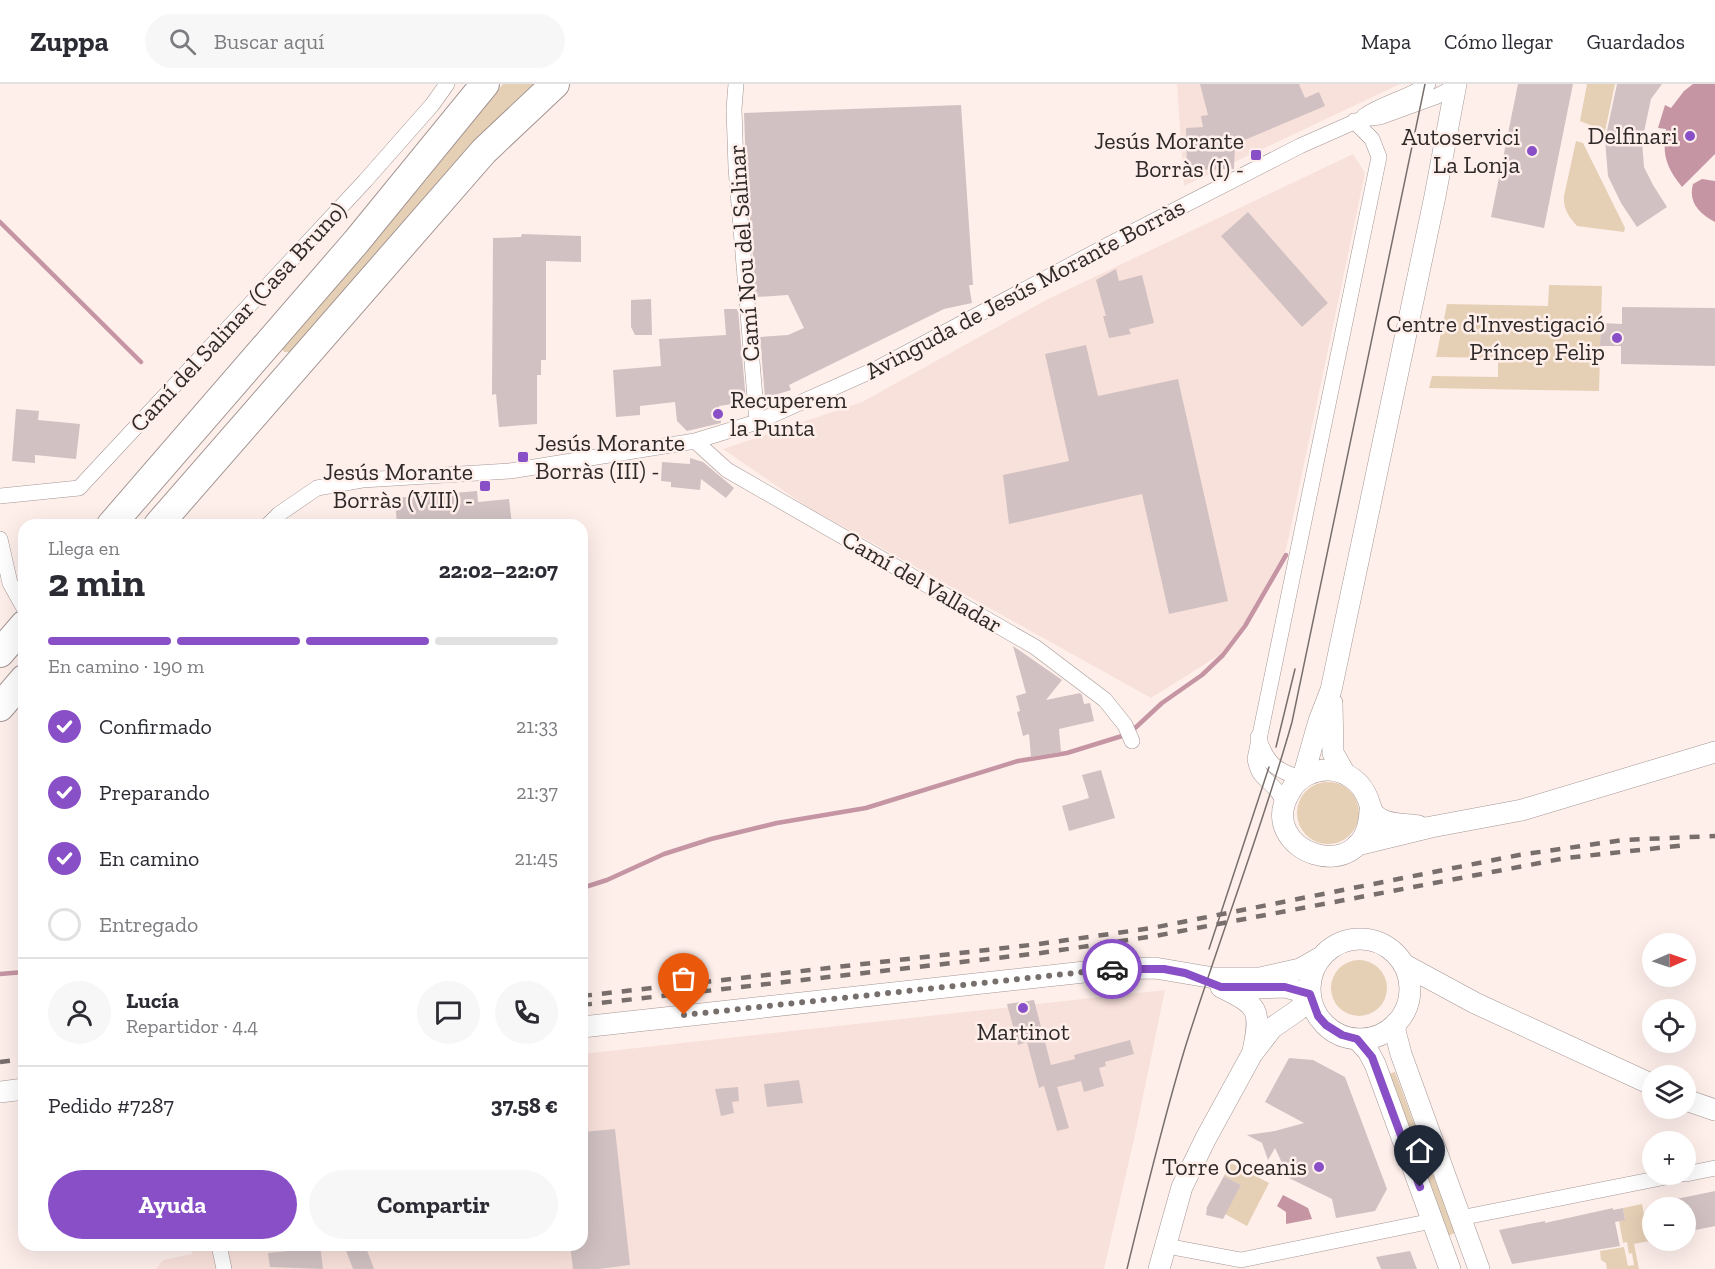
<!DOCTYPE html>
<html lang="es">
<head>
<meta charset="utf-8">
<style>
  body { margin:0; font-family:"Zilla Slab",serif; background:#f7f7f7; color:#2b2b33; height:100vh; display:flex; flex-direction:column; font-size:22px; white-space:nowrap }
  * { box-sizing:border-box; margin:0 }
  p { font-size:20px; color:#7c7c81 }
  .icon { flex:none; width:33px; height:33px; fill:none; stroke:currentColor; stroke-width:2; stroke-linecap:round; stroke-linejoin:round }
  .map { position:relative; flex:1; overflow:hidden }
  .drawer { position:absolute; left:18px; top:435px; width:570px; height:732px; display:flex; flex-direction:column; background:#fff; border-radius:18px; box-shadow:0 6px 24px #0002 }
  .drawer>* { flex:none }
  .needle { width:39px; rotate:88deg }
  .fabs { position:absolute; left:1642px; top:849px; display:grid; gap:12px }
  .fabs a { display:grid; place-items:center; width:54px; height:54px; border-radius:50%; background:#fff; box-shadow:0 6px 24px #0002; font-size:30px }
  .pin { position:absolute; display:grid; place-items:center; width:51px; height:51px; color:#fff; margin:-62px -26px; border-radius:50% 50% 50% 0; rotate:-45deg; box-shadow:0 0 6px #0007 }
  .pin .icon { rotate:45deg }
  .courier { position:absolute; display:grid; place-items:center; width:60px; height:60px; margin:-30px; border:4px solid #884fc6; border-radius:50%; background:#fff; color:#222; box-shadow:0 2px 8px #0007 }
  .overview em { font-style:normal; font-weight:800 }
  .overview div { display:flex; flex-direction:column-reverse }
  .overview { display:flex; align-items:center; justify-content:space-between; height:102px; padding:0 30px }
  h1 { font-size:39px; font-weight:800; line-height:45px }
  .bar { display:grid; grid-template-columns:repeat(4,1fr); gap:9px 6px; align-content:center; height:72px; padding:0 30px }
  .bar i { height:8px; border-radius:4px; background:#e1e1e2 }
  .bar .current { background:#884fc6 }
  .bar p { grid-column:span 4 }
  .line { display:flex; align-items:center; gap:15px; padding:0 30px; border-top:2px solid #e1e1e2 }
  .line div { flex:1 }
  .round { display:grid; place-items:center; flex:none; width:63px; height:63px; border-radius:32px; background:#f7f7f7 }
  ol { padding:0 30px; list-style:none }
  li { display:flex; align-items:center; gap:18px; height:66px }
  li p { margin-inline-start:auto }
  li .icon { padding:6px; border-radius:50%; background:#884fc6; color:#fff; stroke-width:4 }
  li:last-child { color:#7c7c81 }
  li i { width:33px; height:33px; border:3px solid #e1e1e2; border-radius:50% }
  .button { display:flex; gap:12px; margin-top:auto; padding:12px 30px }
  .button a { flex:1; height:69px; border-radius:36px; background:#884fc6; color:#fff; font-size:24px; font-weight:800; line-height:69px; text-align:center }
  .button a+a { background:#f7f7f7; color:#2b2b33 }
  header { display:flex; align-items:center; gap:36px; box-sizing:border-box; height:84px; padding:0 30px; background:#fff; border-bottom:2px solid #e1e1e2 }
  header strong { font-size:28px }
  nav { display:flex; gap:33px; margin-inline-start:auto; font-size:21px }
  .search { width:420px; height:54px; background:#f7f7f7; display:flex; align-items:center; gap:15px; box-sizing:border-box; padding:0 21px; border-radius:33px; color:#7c7c81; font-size:22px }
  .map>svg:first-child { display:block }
  .built { fill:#f9e1db }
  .green { fill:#e5cfb5 }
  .water { fill:#c595a4 }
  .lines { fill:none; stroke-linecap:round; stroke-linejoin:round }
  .stream { stroke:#c595a4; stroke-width:4.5 }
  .building { fill:#d1c1c2 }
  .street-casing { stroke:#a49693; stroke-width:16 }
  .secondary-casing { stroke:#a49693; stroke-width:22 }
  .highway-casing { stroke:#a49693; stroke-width:30 }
  .street { stroke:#fff; stroke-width:15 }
  .secondary { stroke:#fff; stroke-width:21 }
  .highway { stroke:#fff; stroke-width:28 }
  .tram { stroke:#786f6c; stroke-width:1.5 }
  .rail { stroke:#786f6c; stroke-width:4.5; stroke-dasharray:10 10; stroke-linecap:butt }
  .done { stroke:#776f6c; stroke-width:6; stroke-dasharray:0 10.8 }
  .route { stroke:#884fc6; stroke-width:8 }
  .poi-dot { fill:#884fc6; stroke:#feefeb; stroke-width:2 }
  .labels { text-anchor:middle; stroke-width:5; stroke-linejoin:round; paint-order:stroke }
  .poi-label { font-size:24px; fill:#2f2a28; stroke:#feefeb; text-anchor:end }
  .street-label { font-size:24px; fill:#2f2a28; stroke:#feefeb }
</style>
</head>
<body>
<header>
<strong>Zuppa</strong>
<div class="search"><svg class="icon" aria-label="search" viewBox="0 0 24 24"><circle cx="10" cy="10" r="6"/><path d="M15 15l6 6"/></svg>Buscar aquí</div>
<nav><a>Mapa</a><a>Cómo llegar</a><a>Guardados</a></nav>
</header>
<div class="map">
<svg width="1715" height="1185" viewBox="0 0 1715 1185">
  <rect width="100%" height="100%" fill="#feefeb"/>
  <path class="built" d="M1177,0H1400L1184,102Z
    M1353,70L1365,89L1286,466L1229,565L1151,614L806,422L723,365L862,318L1046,216Z
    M1165,906L1135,1051L1104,1185H156L163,1176L192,1170L190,1161H582V970Z"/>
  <path class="green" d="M503,0H534C446,82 370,177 292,268H284L282,265L426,96Z
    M1587,0H1615L1605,47L1580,37Z
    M1576,57L1583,59L1625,144L1624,148L1577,142C1569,133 1563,125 1564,112Z
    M1549,201L1602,202L1599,307L1429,304L1432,292L1498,293V274L1436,273L1447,220L1548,222Z
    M1297 729a31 31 0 1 1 62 0a31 31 0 1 1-62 0Z
    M1331 904a28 28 0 1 1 56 0a28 28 0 1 1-56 0Z
    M1395,988L1455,1149L1448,1152L1388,990Z
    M1231,1079L1269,1099L1247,1142L1225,1130L1241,1101L1224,1092Z
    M1642,1120L1649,1157L1634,1160L1639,1185H1607L1606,1179L1601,1176L1600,1167L1624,1163L1628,1182L1634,1181L1632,1169L1629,1170L1627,1158L1623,1159L1619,1137L1625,1135L1623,1124Z"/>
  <path class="water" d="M1693,0H1715V70L1682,103C1666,83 1662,71 1666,45L1658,44L1665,21L1671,24L1684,7Z
    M1702,95L1715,97V138C1699,129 1688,118 1693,100Z
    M1283,1111L1308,1124L1312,1135L1286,1140V1128L1277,1122Z"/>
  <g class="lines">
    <path class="stream" d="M0,138L141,278
      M1134,645L1162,619L1202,591L1223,571L1245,542L1286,471
      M582,804L607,796L664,770L711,755L777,739L866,724L1018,677L1067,669L1122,652
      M0,890L24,888"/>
  </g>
  <path class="building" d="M1200,0H1299L1305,14L1319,8L1325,22L1235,60L1234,85L1187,86L1186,44L1203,43L1201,32L1208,31Z
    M1518,0H1573L1544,144L1491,133Z
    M1617,0H1662L1651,15L1642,57L1644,83L1653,101L1667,123L1637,143L1621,119L1608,92L1605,56Z
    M961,21L973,201H969L972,219L944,225L789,301L791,306L765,314L760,253L788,251L804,244L788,211L756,213L746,83L744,29Z
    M1248,128L1328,219L1302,243L1221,152Z
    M522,150L581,152V178L546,177V276H541V291H537V340L499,343L496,310L492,311L493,154L521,153Z
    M1116,185L1119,197L1142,191L1154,239L1129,245L1131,250L1109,254L1103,232H1106L1096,196Z
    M651,215L652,251H635L631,243V216Z
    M1622,223L1715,224V282L1621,280V262H1600L1601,239L1622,240Z
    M724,225H738L746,318L719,322L721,339L687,347L677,337L675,318L640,322V331L616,333L613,286L661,282L659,255L726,251Z
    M1086,261L1098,312L1178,295L1228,517L1169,530L1142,410L1009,440L1003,391L1069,377L1045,270Z
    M16,325L39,327L38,336L80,340L76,375L35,371V379L12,377Z
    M690,374L703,378L734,404L726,414L701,395L700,406L671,403V398L661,397L662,378L690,380Z
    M477,407L478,418L509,415L512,441H397L395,414Z
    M1013,562L1062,596L1046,616L1080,609L1082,611L1084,620L1090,619L1094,637L1059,645L1061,668L1031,673L1029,650L1023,652L1017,628L1020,627L1016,612L1026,609Z
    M1101,686L1115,734L1069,747L1062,722L1089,714L1082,691Z
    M1034,916L1051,981L1075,975L1074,971L1130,956L1134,970L1105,978L1106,982L1099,984L1104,1002L1084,1008L1081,997L1057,1003L1069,1044L1057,1047L1044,1002L1039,1004L1027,958L1018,961L1007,920Z
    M1289,974L1313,976L1345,993L1387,1105L1375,1127L1336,1134L1332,1115L1289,1094L1275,1064L1268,1076L1262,1059L1247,1051L1275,1047L1304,1039L1265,1018Z
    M799,996L803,1019L767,1023L764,1000Z
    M738,1003L739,1017L732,1018L734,1029L721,1032L715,1005Z
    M615,1045L630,1181L598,1185H573L570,1161H582V1048Z
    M1224,1092L1241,1101L1223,1135L1206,1131L1207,1123Z
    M1715,1107V1142L1686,1148V1124H1663L1662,1118Z
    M1613,1124V1126L1623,1124L1625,1136L1615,1138L1620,1162L1512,1180L1499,1146L1545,1137V1139Z
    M288,1161H320L323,1185L270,1183L268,1169L289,1167Z
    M344,1161H365L374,1185H353Z
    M1410,1167L1417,1185H1381L1376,1173Z"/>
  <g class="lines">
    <defs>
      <path id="street" d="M736,0L734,25L736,84L757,338
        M1364,32C1384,18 1409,14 1428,0
        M695,357L727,386L1035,563L1105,616L1125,641L1132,657
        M0,412L79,404L365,97L432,21L447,0
        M268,441L279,430L317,404L362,396L510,387L695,357L757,338L878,284L1138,145L1300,62L1361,35L1380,33L1435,13L1447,7L1454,0
        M0,455L10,499L24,524
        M1258,653C1267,679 1275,687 1302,694
        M1285,719C1282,715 1280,710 1277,707C1265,692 1259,695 1255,675L1379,73L1372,55L1354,37
        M1686,1090L1715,1084
        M1460,1134L1681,1090
        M219,1161L224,1185
        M1177,1164L1241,1176L1432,1137"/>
      <path id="secondary" d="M1332,619L1333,669L1345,690
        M1303,693L1319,637L1331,606L1435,112L1456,0
        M1370,726C1368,808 1251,768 1291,706C1298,693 1315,685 1330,686C1347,687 1362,699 1368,715C1371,723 1371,729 1379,734C1389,741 1407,740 1419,742
        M1357,761L1431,743L1522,726L1715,668
        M1310 905a50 50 0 1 1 100 0a50 50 0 1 1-100 0Z
        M1403,880L1475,919L1653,1001
        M1221,903C1258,921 1262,925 1253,967
        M1258,904L1285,903L1310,910
        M1396,939L1395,947L1401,970L1479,1185
        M582,943L1112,885L1155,884L1214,894H1260L1300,885L1321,873
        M1357,955L1368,967L1375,980L1450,1185
        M0,1008L24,1005
        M1686,1016L1715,1026
        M1159,1185L1182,1103L1206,1054L1252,970L1272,944L1298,926L1310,912"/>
      <path id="highway" d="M111,441L356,158L485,0
        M158,441L484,67L555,0
        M0,569L24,541
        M0,623L24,595"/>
    </defs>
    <use href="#street" class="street-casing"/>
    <use href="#secondary" class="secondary-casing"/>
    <use href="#highway" class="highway-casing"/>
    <use href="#street" class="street"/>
    <use href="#secondary" class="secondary"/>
    <use href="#highway" class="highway"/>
    <path class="tram" d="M1276,663L1295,585
      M1209,865L1269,683
      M1127,1185C1145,1111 1163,1037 1185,964C1219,855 1261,748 1292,638L1425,0"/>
    <path class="rail" d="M582,912L1039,860L1152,844L1519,771L1623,756L1715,752
      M582,921L1041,869L1155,852L1566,774L1686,761
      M0,978L24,975"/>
  </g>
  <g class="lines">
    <path class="done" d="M684,931L1112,885"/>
    <path class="route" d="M1112,885H1164L1185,889L1221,903H1285L1310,910L1318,932L1326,941L1342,951L1357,955L1372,973L1420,1103"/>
  </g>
  <g class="poi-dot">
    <circle cx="1690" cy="52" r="6"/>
    <circle cx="1532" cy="67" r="6"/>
    <rect x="1250" y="65" width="12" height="12" rx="3"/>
    <circle cx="1617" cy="254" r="6"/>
    <circle cx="718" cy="330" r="6"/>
    <rect x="517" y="367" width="12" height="12" rx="3"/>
    <rect x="479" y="396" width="12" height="12" rx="3"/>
    <circle cx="1023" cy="924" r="6"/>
    <circle cx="1319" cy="1083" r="6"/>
  </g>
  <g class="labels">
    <g class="poi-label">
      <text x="1678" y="60">Delfinari</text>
      <text x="1520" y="61">Autoservici<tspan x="1520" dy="28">La Lonja</tspan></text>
      <text x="1244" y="65">Jesús Morante<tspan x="1244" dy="28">Borràs (I) -</tspan></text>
      <text x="1605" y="248">Centre d'Investigació<tspan x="1605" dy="28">Príncep Felip</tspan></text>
      <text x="730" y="324" text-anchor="start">Recuperem<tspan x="730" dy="28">la Punta</tspan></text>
      <text x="535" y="367" text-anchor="start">Jesús Morante<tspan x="535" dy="28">Borràs (III) -</tspan></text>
      <text x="473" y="396">Jesús Morante<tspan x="473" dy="28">Borràs (VIII) -</tspan></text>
      <text x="1023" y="956" text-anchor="middle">Martinot</text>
      <text x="1307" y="1091">Torre Oceanis</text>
    </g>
    <g class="street-label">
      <text transform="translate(744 169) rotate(-94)" y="8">Camí Nou del Salinar</text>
      <text transform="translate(1025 205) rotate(-28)" y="8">Avinguda de Jesús Morante Borràs</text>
      <text transform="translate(238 233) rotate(-47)" y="8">Camí del Salinar (Casa Bruno)</text>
      <text transform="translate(922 498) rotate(30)" y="8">Camí del Valladar</text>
    </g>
  </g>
</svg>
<div class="fabs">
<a><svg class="needle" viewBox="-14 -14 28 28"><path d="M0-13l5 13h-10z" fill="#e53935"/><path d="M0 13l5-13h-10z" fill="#7c7c81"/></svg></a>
<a><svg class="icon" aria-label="locate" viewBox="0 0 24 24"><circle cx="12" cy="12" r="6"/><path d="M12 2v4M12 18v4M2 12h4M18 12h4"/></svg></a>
<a><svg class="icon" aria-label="layers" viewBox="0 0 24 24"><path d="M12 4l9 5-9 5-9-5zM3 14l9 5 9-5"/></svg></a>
<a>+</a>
<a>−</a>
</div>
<div class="pin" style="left:684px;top:931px;background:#ea580c"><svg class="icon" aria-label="bag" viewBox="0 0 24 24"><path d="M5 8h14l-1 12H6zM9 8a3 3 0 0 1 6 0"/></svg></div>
<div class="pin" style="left:1420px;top:1103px;background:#1f2937"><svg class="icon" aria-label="home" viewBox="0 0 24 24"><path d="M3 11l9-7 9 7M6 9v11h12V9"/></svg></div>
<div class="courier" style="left:1112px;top:885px"><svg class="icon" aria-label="car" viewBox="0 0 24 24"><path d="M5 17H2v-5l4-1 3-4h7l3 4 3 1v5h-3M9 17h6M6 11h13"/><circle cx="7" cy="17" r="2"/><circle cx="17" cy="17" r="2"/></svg></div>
<section class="drawer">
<div class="overview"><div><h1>2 min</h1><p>Llega en</p></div><em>22:02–22:07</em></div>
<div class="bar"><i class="current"></i><i class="current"></i><i class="current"></i><i></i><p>En camino · 190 m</p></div>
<ol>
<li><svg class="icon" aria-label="check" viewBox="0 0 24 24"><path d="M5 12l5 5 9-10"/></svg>Confirmado<p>21:33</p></li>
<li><svg class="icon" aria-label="check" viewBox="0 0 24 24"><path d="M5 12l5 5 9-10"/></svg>Preparando<p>21:37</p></li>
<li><svg class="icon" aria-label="check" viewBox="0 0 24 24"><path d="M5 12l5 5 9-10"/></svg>En camino<p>21:45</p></li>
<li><i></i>Entregado</li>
</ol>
<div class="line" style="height:108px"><a class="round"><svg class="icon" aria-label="person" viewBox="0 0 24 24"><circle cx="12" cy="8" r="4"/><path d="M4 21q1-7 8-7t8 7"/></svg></a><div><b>Lucía</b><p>Repartidor · 4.4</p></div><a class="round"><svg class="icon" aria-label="chat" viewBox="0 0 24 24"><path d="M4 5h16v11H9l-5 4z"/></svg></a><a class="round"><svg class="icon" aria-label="phone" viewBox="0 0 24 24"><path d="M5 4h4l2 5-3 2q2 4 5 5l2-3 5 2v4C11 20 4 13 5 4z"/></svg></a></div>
<div class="line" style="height:78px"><div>Pedido #7287</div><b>37.58 €</b></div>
<div class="button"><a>Ayuda</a><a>Compartir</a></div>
</section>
</div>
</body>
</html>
